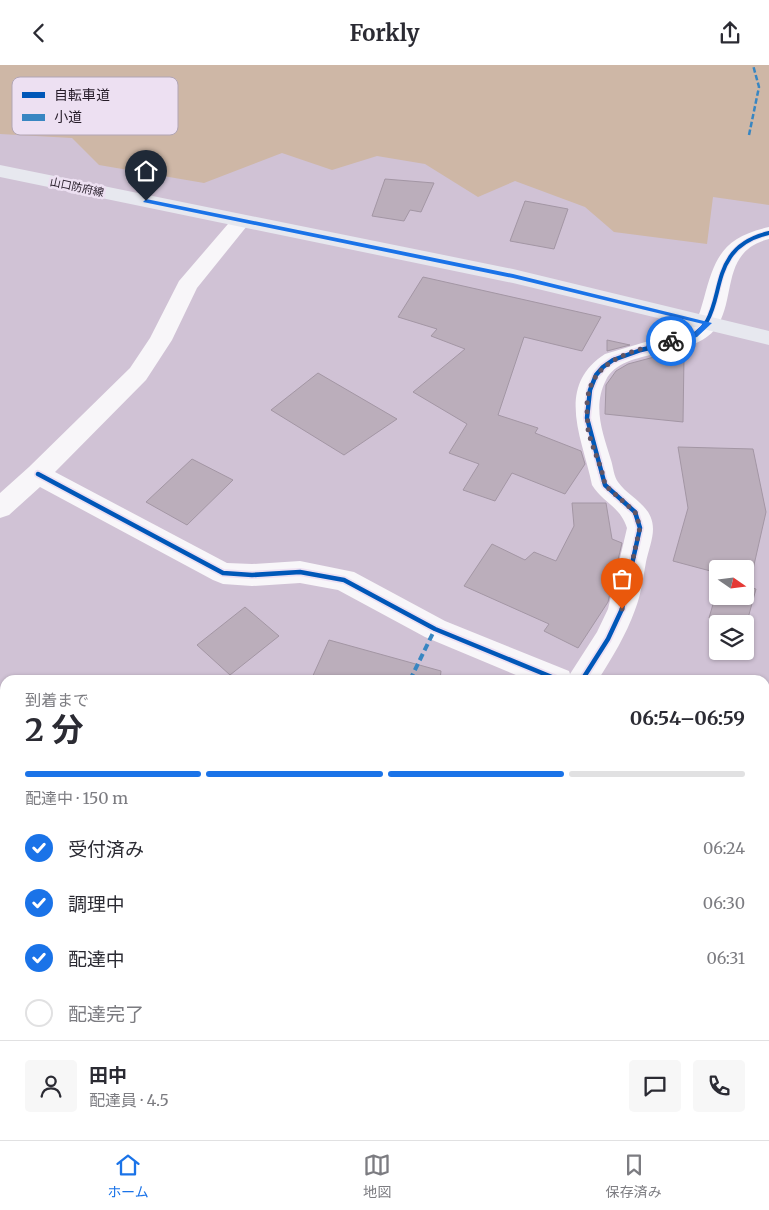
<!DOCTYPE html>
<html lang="ja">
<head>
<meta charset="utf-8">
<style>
  body { margin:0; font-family:Merriweather,"Noto Sans JP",serif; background:#f7f7f7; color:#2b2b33; height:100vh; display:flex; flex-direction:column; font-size:19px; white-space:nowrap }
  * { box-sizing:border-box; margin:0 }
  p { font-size:16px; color:#7c7c81 }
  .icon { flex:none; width:28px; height:28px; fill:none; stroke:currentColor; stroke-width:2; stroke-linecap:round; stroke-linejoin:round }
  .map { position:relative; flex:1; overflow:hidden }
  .details { position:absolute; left:0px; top:610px; width:770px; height:465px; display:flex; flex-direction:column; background:#fff; border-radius:15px 15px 0 0; box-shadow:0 1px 4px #0004 }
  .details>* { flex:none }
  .needle { width:32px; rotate:104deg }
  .buttons { position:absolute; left:709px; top:495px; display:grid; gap:10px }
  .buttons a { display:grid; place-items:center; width:45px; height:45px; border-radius:5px; background:#fff; box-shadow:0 1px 4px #0004; font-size:25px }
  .pin { position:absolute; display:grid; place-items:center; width:42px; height:42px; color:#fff; margin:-51px -21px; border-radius:50% 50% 50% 0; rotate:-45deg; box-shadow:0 0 5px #0007 }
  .pin .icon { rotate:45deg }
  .courier { position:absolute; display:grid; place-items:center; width:50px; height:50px; margin:-25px; border:4px solid #1a73e8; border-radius:50%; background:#fff; color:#222; box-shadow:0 1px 6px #0007 }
  .head em { font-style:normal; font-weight:700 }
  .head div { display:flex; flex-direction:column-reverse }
  .head { display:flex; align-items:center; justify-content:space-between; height:85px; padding:0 25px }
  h1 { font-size:32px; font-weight:700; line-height:38px }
  .bar { display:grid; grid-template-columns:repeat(4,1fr); gap:8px 5px; align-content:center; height:60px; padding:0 25px }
  .bar i { height:6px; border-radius:4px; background:#e1e1e2 }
  .bar .on { background:#1a73e8 }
  .bar p { grid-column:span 4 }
  .line { display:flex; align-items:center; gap:12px; padding:0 25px; border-top:1px solid #e1e1e2 }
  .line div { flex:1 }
  .round { display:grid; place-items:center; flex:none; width:52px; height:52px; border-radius:5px; background:#f7f7f7 }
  ol { padding:0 25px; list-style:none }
  li { display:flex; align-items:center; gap:15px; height:55px }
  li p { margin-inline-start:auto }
  li .icon { padding:5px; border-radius:50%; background:#1a73e8; color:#fff; stroke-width:4 }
  li:last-child { color:#7c7c81 }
  li i { width:28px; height:28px; border:2px solid #e1e1e2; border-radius:50% }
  header { display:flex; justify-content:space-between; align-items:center; height:65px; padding:0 25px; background:#fff; font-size:22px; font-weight:700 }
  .dock { display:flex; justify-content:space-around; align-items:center; height:70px; border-top:1px solid #e1e1e2; background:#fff; font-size:14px; color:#7c7c81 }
  .dock a { display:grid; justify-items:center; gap:2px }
  .dock .on { color:#1a73e8 }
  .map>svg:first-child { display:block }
  .green { fill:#ceb7a6 }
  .building { fill:#bbaebb; stroke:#a396a4 }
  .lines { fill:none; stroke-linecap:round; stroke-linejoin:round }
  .minor { fill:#f8f6f9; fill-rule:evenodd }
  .primary { fill:#e7e8ef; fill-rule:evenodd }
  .quiet-far2 { stroke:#3886c2; stroke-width:2.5; stroke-dasharray:5.5 2.5; stroke-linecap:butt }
  .quiet-far1 { stroke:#3886c2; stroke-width:4; stroke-dasharray:7 4; stroke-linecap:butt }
  .quiet { stroke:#3886c2; stroke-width:4.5; stroke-dasharray:9 4.5; stroke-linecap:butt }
  .cycleway-far1-casing { stroke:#ede0f2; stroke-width:6 }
  .cycleway-casing { stroke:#ede0f2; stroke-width:8 }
  .cycleway-far1 { stroke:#0057b8; stroke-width:4 }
  .cycleway { stroke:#0057b8; stroke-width:4.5 }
  .route { fill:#1a73e8 }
  .done { stroke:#615565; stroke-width:5; stroke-dasharray:0 9 }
  .labels { text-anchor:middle; stroke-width:5; stroke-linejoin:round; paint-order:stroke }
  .far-street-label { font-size:11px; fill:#251b28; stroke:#ede0f2 }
  .key { fill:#ede0f2; stroke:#b1a5b5; stroke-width:1 }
  .key-label { font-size:14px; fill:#251b28 }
</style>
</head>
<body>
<header><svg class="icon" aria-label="back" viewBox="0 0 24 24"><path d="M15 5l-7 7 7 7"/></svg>Forkly<svg class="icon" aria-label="share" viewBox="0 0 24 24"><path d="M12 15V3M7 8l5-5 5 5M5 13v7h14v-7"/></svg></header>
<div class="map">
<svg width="769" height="1075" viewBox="0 0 769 1075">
  <rect width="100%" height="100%" fill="#d0c2d5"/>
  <path class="green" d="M0,0H769V140L713,132L707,179L614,167L585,142L515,116L478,132L425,99L377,91L332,105L282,88L204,118L99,100L72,73L0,69Z"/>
  <path class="building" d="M385,114L434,118L421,147L410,145L404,156L372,151Z
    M525,136L568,144L554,184L510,176Z
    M423,212L601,252L582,286L524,272L498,350L538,363L535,368L581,386L585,399L565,429L512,408L495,436L463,425L479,399L449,388L467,359L413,327L465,284L431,271L437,264L398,252Z
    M607,275L630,280L607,286Z
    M669,288L684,291L683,357L605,349L606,320L616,306L628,299Z
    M318,308L397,354L344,390L271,345Z
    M678,382L753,384L766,447L749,522L756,524L745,564V559H728L709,553L718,522V531H745V504H718V508L673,496L688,443Z
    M192,394L233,415L187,460L146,437Z
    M572,438H606L612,474L622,478L608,537L578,583L544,566L549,559L464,521L492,479L525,495L534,487L556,496L574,461Z
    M245,542L279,571L230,610L197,580Z
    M329,575L441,606L440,615H311Z"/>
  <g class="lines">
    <path class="minor" d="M241,150L248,152L251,156L197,223L172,275L146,315L55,407L227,498L252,499L300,496L354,507L445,556L569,606L570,609L597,567L608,544L627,463C620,441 603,438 592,420C583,374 554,322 605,289L689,264C699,255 700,246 704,233C715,191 724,172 769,162V174C720,186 737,234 716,263C693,295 623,281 606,315C592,342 603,368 611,395C613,401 614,412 618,417C629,433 653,440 653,464C653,474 648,487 646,497C643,513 641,530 635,545C626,570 612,593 598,615H528L425,572L338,525L300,518L252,521L223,519L213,515L40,422L9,450L0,453V428L29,402L130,303L150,273L179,216L234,152Z
      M765,678L769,679V705L765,704Z"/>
    <path class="primary" d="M0,100L513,204L769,266V280L513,218L0,112Z"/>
    <path class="quiet-far2" d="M749,70L759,22L753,0"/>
    <path class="quiet-far1" d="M410,615L435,564"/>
    <path class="quiet" d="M0,1009L5,1013
      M80,1070L86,1075
      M263,1075L266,1070"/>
    <defs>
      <path id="cycleway-far1" d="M682,275C737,258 695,185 769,168"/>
      <path id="cycleway" d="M38,409L223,508L252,510L300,507L344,515L435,564L559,615
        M582,615L608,574L622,544L640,463L635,447L605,420L587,353L590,325L596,310L603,302L613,295L641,285L686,274"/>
    </defs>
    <use href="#cycleway-far1" class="cycleway-far1-casing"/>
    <use href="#cycleway" class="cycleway-casing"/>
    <use href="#cycleway-far1" class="cycleway-far1"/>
    <use href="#cycleway" class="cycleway"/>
  </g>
  <path class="route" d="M146,134L513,209L712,258L697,272L671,279L669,278V275L693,269L703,259L513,213L143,137Z"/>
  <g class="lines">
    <path class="done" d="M622,544L640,462L635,447L605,420C602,402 594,387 589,369C587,362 588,354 587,346C585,295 631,286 671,276"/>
  </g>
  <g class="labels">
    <g class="far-street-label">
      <text transform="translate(77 122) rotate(12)" y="4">山口防府線</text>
    </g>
  </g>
  <rect x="12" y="12" width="166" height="58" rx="8" class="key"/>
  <rect x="22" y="27" width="23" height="6" fill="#0057b8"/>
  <rect x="22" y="49" width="23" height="7" fill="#3886c2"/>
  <g class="key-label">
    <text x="54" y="35">自転車道</text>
    <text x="54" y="57">小道</text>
  </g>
</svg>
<div class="buttons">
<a><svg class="needle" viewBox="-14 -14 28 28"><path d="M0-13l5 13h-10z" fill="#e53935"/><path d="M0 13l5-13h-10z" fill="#7c7c81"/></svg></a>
<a><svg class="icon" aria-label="layers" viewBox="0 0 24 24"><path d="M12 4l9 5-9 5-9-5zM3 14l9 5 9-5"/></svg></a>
</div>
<div class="pin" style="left:622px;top:544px;background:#ea580c"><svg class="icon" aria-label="bag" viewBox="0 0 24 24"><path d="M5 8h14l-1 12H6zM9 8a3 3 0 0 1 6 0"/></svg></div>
<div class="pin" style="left:146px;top:136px;background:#1f2937"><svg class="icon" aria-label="home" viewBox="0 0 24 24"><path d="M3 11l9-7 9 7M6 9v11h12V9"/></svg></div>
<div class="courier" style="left:671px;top:276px"><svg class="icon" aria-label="bike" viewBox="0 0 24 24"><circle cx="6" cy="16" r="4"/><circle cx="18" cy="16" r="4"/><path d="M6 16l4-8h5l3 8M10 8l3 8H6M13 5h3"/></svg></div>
<section class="details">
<div class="head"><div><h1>2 分</h1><p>到着まで</p></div><em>06:54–06:59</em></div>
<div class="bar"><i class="on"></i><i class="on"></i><i class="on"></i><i></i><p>配達中 · 150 m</p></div>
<ol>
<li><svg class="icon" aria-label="check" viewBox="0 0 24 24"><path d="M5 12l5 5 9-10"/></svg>受付済み<p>06:24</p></li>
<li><svg class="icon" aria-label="check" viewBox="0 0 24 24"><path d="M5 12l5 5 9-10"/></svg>調理中<p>06:30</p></li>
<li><svg class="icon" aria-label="check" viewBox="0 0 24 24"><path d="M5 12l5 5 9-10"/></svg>配達中<p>06:31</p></li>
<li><i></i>配達完了</li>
</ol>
<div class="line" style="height:90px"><a class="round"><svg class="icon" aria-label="person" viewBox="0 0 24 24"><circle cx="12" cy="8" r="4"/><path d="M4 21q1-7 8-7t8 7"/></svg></a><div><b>田中</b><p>配達員 · 4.5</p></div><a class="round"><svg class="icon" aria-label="chat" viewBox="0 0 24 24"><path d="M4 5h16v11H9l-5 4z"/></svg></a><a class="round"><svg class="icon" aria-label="phone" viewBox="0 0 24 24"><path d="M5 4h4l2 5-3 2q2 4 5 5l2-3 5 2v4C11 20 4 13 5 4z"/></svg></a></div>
</section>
</div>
<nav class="dock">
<a class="on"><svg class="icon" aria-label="home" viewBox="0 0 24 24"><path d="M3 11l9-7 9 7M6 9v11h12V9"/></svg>ホーム</a>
<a><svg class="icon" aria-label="map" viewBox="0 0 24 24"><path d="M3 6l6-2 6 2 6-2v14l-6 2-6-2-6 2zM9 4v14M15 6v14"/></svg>地図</a>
<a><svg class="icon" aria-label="saved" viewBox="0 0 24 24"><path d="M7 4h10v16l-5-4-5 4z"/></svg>保存済み</a>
</nav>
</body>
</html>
